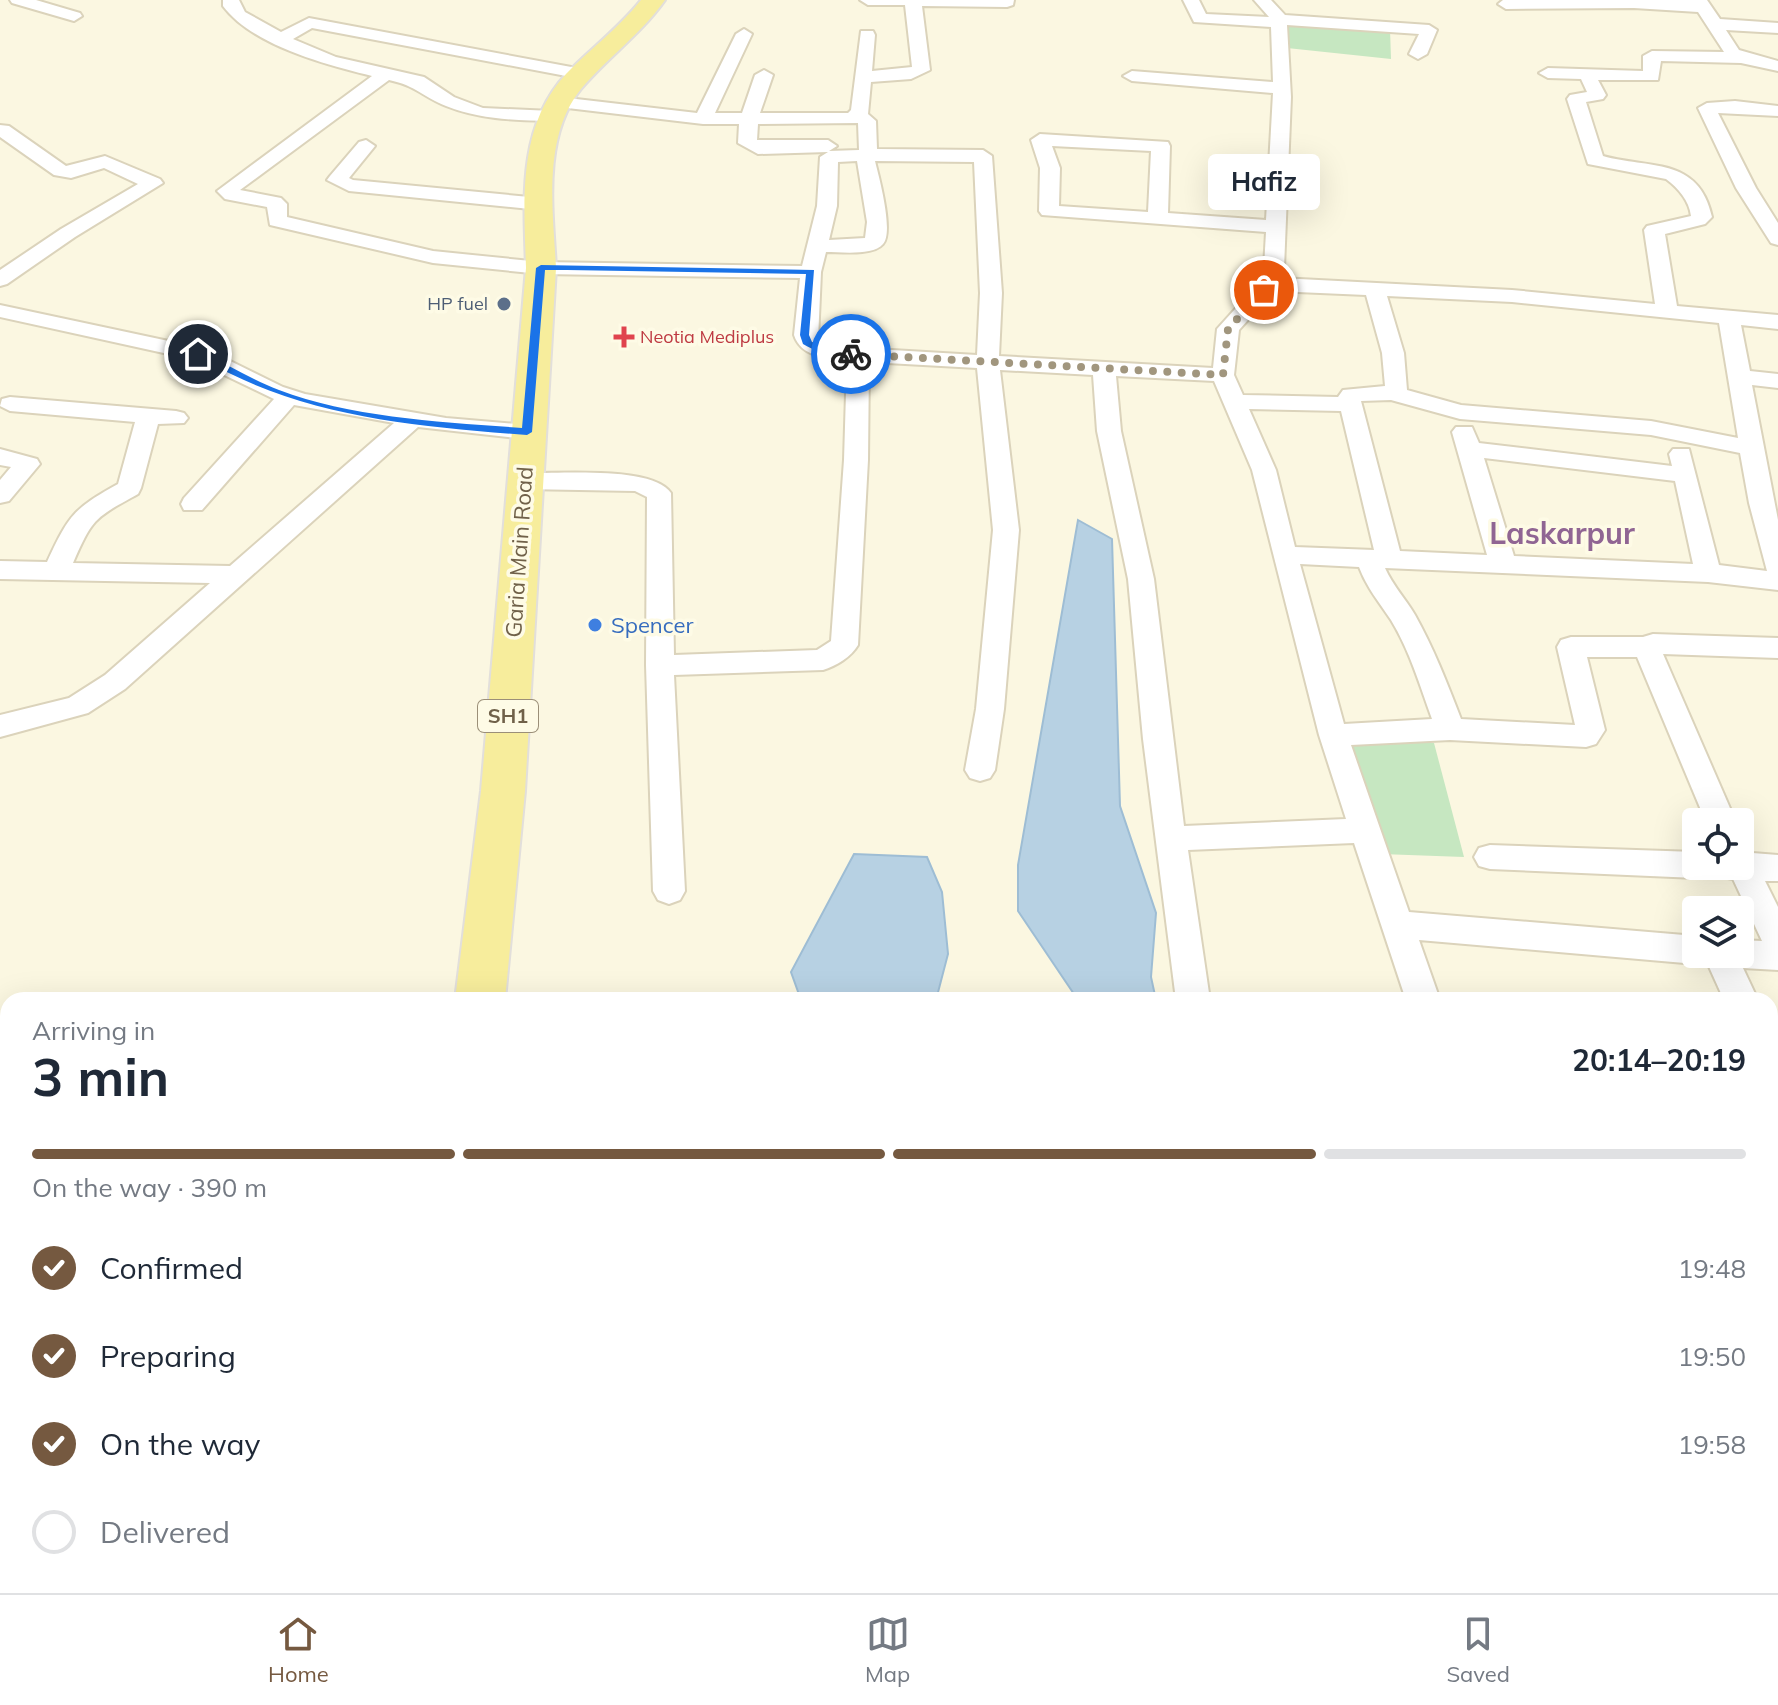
<!DOCTYPE html>
<html lang="en">
<head>
<meta charset="utf-8">
<style>
  body { margin:0; font-family:Mulish,sans-serif; background:#f6f6f7; color:#1f2937; height:100vh; display:flex; flex-direction:column; font-size:30px; white-space:nowrap }
  * { box-sizing:border-box; margin:0 }
  p { font-size:26px; color:#747a83 }
  .icon { flex:none; width:44px; height:44px; fill:none; stroke:currentColor; stroke-width:2; stroke-linecap:round; stroke-linejoin:round }
  .map { position:relative; flex:1; overflow:hidden }
  .sheet { position:absolute; left:0px; top:992px; width:1778px; height:602px; display:flex; flex-direction:column; background:#fff; border-radius:24px 24px 0 0; box-shadow:0 8px 32px #0002 }
  .sheet>* { flex:none }
  .fabs { position:absolute; left:1682px; top:808px; display:grid; gap:16px }
  .fabs a { display:grid; place-items:center; width:72px; height:72px; border-radius:8px; background:#fff; box-shadow:0 8px 32px #0002; font-size:40px }
  .pin { position:absolute; display:grid; place-items:center; width:68px; height:68px; color:#fff; margin:-34px; border:4px solid #fff; border-radius:50%; box-shadow:0 2px 8px #0007 }
  .courier { position:absolute; display:grid; place-items:center; width:80px; height:80px; margin:-40px; border:6px solid #1a73e8; border-radius:50%; background:#fff; color:#222; box-shadow:0 2px 10px #0007 }
  .bubble { position:absolute; height:56px; border-radius:8px; background:#fff; box-shadow:0 8px 32px #0002; font-size:26px; font-weight:700; line-height:56px; text-align:center }
  .overview em { font-style:normal; font-weight:700 }
  .overview div { display:flex; flex-direction:column-reverse }
  .overview { display:flex; align-items:center; justify-content:space-between; height:136px; padding:0 32px }
  h1 { font-size:52px; font-weight:700; line-height:60px }
  .bar { display:grid; grid-template-columns:repeat(4,1fr); gap:12px 8px; align-content:center; height:96px; padding:0 32px }
  .bar i { height:10px; border-radius:6px; background:#e0e1e3 }
  .bar .current { background:#755940 }
  .bar p { grid-column:span 4 }
  ol { padding:0 32px; list-style:none }
  li { display:flex; align-items:center; gap:24px; height:88px }
  li p { margin-inline-start:auto }
  li .icon { padding:8px; border-radius:50%; background:#755940; color:#fff; stroke-width:4 }
  li:last-child { color:#747a83 }
  li i { width:44px; height:44px; border:4px solid #e0e1e3; border-radius:50% }
  .dock { display:flex; justify-content:space-around; align-items:center; height:112px; border-top:2px solid #e0e1e3; background:#fff; font-size:22px; color:#747a83 }
  .dock a { display:grid; justify-items:center; gap:4px }
  .dock .current { color:#755940 }
  .map>svg:first-child { display:block }
  .green { fill:#c6e7c1 }
  .water { fill:#b7d1e3; stroke:#9ebdd4; stroke-width:2 }
  .lines { fill:none; stroke-linecap:round; stroke-linejoin:round }
  .minor-casing { stroke:#dbd3bb; stroke-width:4 }
  .primary-casing { stroke:#e2dfdb; stroke-width:4 }
  .minor { fill:#fff; fill-rule:evenodd }
  .primary { fill:#f7ed9c; fill-rule:evenodd }
  .route { fill:#1a73e8 }
  .done { stroke:#a1967e; stroke-width:8; stroke-dasharray:0 14.4 }
  .service-dot { fill:#5c6f8a; stroke:#fefbe6; stroke-width:3 }
  .health-dot { fill:#e0444e; stroke:#fefbe6; stroke-width:3 }
  .shop-dot { fill:#3f7fe0; stroke:#fefbe6; stroke-width:3 }
  .labels { text-anchor:middle; stroke-width:7; stroke-linejoin:round; paint-order:stroke }
  .far-service-label { font-size:18px; fill:#4e5e75; stroke:#fefbe6; text-anchor:end }
  .far-health-label { font-size:18px; fill:#be3a42; stroke:#fefbe6; text-anchor:start }
  .shield { fill:#fefbe6; stroke:#9b8f78; stroke-width:2 }
  .shield-label { font-size:20px; font-weight:bold; fill:#706149 }
  .street-label { font-size:22px; fill:#706149; stroke:#fefbe6 }
  .shop-label { font-size:22px; fill:#366cbe; stroke:#fefbe6; text-anchor:start }
  .district-label { font-size:30px; font-weight:bold; fill:#906593; stroke:#fefbe6 }
</style>
</head>
<body>
<div class="map">
<svg width="1778" height="1593" viewBox="0 0 1778 1593">
  <rect width="100%" height="100%" fill="#fbf7e1"/>
  <path class="green" d="M1287,22L1390,29L1391,59L1287,48Z
    M1341,738L1434,743L1464,857L1381,854Z"/>
  <path class="water" d="M1078,520L1112,539L1120,806L1156,913L1151,977L1156,1000H1078L1018,911V865Z
    M854,854L927,857L942,892L948,954L936,1000H801L791,972Z"/>
  <g class="lines">
    <defs>
      <path id="minor" d="M10,0H36L80,13L82,16L74,21L12,3Z
        M223,0H239L245,12L281,32L309,18L582,69L591,74L582,79L312,28L293,39L336,57L424,77L454,97L483,108L552,111L561,116L552,121C515,120 481,120 446,106C423,97 417,86 389,80L240,190L281,198L287,204V217L433,251L541,262L802,266L817,206L820,157L828,152L758,154L738,143L739,124H703L559,107L550,102L559,97L697,113L736,34L744,29L752,34L715,113H742L755,75L764,70L773,75L760,113H848L851,110L861,31H873L875,35L872,71L912,67L905,5H868L860,0H1014L1013,5L1007,7L922,6L930,70L911,79L871,82L868,114L876,121L877,149L983,150L992,156L1002,293L999,356L1213,368L1217,329L1254,288L1264,268L1266,232L1042,215L1039,211L1040,168L1031,140L1040,134L1168,142L1170,146L1168,213L1266,220L1273,93L1132,81L1123,76L1132,71L1273,82L1271,27L1194,22L1183,0H1199L1206,14L1269,17L1254,0H1271L1285,15L1429,25L1437,30L1427,54L1418,59L1409,54L1419,34L1287,25L1291,97L1284,268L1280,278L1512,290L1655,304L1644,230L1647,226L1691,216C1689,200 1678,188 1666,179L1588,164L1567,99L1570,95L1587,92L1581,79L1548,78L1539,73L1548,68L1643,71V56L1652,51L1724,52L1698,12L1634,8L1506,9L1498,4L1503,0H1707L1720,19L1778,23V33L1726,30L1739,50L1778,61V71L1741,63L1661,61L1658,80H1598L1606,95L1603,99L1586,102L1603,156C1648,169 1699,156 1712,217L1705,224L1665,234L1677,306L1778,315V329L1741,325L1750,371L1778,374V388L1752,385L1778,520V590L1708,582L1385,568C1393,586 1405,598 1415,615C1434,649 1447,683 1461,719L1575,725L1557,647L1561,640L1571,637H1643L1653,634L1778,638V658L1663,654L1736,822H1706L1637,657H1587L1605,730L1596,744L1586,747L1450,740L1351,745L1409,912L1696,936V954H1740V940L1762,941L1733,879L1712,875L1709,870L1707,874L1696,878L1490,869L1479,866L1474,857L1479,848L1490,845L1696,852V866H1740V852L1778,855V881H1765L1778,907V970L1743,968L1758,1000H1724L1706,960L1696,964L1419,940L1440,1000H1406L1354,843L1188,850L1210,1000H1176L1143,739L1128,579L1097,431L1093,375L1000,370L1019,530L1004,709L995,770L990,778L980,781L970,778L965,770L976,709L993,530L977,368L869,362L868,460L858,645C851,657 836,666 823,670L674,675L685,891L680,900L669,904L658,900L653,891L646,665L647,497L635,491L523,489L514,486L511,481L514,476L523,473C556,474 653,465 671,493L674,655L817,650L831,641L844,460L847,360C826,358 801,357 794,335L800,278L541,274L433,263L270,225L267,207L225,199L217,191L372,76C326,65 252,45 223,6ZM858,123L859,150L829,151L837,146L828,140H757L758,124ZM1052,146L1151,151L1148,212L1059,206L1060,168ZM857,161L867,222L865,238L829,240L837,206L838,162ZM875,161L974,162L980,293L977,355L858,348L818,340L821,272L826,252C841,252 873,256 883,244C894,232 879,177 875,161ZM1274,291L1366,295L1382,353L1385,386L1343,390L1338,397L1243,395L1234,375L1239,330ZM1387,296L1512,302L1719,323L1738,438L1651,421L1461,405L1407,390L1404,353ZM1116,376L1214,381L1252,470L1319,735L1346,819L1184,826L1154,579L1121,431ZM1391,400L1460,419L1651,435L1740,453L1749,503L1767,571L1719,565L1689,449H1673L1669,454L1672,466L1479,443L1472,427H1456L1452,432L1487,555L1400,551L1361,401ZM1249,409L1341,411L1374,550L1295,547L1276,470ZM1484,458L1675,481L1693,564L1514,556ZM1300,564L1359,567C1367,588 1379,602 1391,620C1410,651 1420,686 1432,719L1344,724Z
        M1735,101L1778,106V116L1718,113L1756,188L1778,223V245L1771,243L1736,188L1698,108L1707,103Z
        M0,125L9,126L66,166L105,156L160,179L163,183L75,237L7,284L0,286V270L61,229L138,184L104,168L71,178L54,175L0,137Z
        M366,140L375,146L349,178L353,180L540,198L550,204L540,210L349,191L327,180L330,176L359,142Z
        M0,305L206,349L283,387L305,394L446,418L527,425L535,427L539,432L535,437L527,439L418,427L125,689L88,713L0,737V715L69,698L105,675L210,583L0,579V561L47,562C69,515 73,509 118,484L135,422L10,411L0,406L2,399L10,397L176,411L184,413L188,418L184,423L158,424L141,488L138,494C95,518 93,517 73,563L230,566L394,423L294,405L202,510H184L181,504L184,498L274,399L191,359L0,317Z
        M0,449L37,459L40,464L9,501L0,503V480L11,467L0,465Z
        M1770,1046L1778,1049V1095L1770,1092Z
        M1778,1199V1235L1770,1236V1200Z
        M0,1299H8V1339H0Z
        M1770,1541L1778,1542V1586L1770,1585Z
        M345,1586H394L397,1593H348Z
        M756,1586H800L801,1593H757Z
        M1412,1586H1456L1457,1593H1413Z"/>
      <path id="primary" d="M641,0H665C641,34 607,58 581,89C542,137 553,211 556,268L525,791L505,1000H455L481,791L526,268C524,201 517,127 566,74C590,49 619,28 641,0Z
        M378,1586H442L441,1593H377Z"/>
    </defs>
    <use href="#minor" class="minor-casing"/>
    <use href="#primary" class="primary-casing"/>
    <use href="#minor" class="minor"/>
    <use href="#primary" class="primary"/>
  </g>
  <path class="route" d="M541,265L814,270L809,335L812,342L856,354C842,361 816,352 803,344L800,335L806,274L567,270H545L532,432L527,435C426,427 323,419 231,374C219,368 204,362 193,354L201,352C227,364 252,380 279,390C352,418 444,422 522,428L536,268Z"/>
  <g class="lines">
    <path class="done" d="M851,354L1223,375L1228,329L1264,290"/>
  </g>
  <circle class="service-dot" cx="504" cy="304" r="8"/>
  <path class="health-dot" d="M620 325h8v8h8v8h-8v8h-8v-8h-8v-8h8z"/>
  <circle class="shop-dot" cx="595" cy="625" r="8"/>
  <g class="labels">
    <g class="far-service-label">
      <text x="488" y="310">HP fuel</text>
    </g>
    <g class="far-health-label">
      <text x="640" y="343">Neotia Mediplus</text>
    </g>
    <rect class="shield" x="478" y="700" width="60" height="32" rx="6"/>
    <g class="shield-label">
      <text x="508" y="723">SH1</text>
    </g>
    <g class="street-label">
      <text transform="translate(519 552) rotate(-86)" y="8">Garia Main Road</text>
    </g>
    <g class="shop-label">
      <text x="611" y="633">Spencer</text>
    </g>
    <g class="district-label">
      <text x="1562" y="544">Laskarpur</text>
    </g>
  </g>
</svg>
<div class="fabs">
<a><svg class="icon" aria-label="locate" viewBox="0 0 24 24"><circle cx="12" cy="12" r="6"/><path d="M12 2v4M12 18v4M2 12h4M18 12h4"/></svg></a>
<a><svg class="icon" aria-label="layers" viewBox="0 0 24 24"><path d="M12 4l9 5-9 5-9-5zM3 14l9 5 9-5"/></svg></a>
</div>
<div class="pin" style="left:1264px;top:290px;background:#ea580c"><svg class="icon" aria-label="bag" viewBox="0 0 24 24"><path d="M5 8h14l-1 12H6zM9 8a3 3 0 0 1 6 0"/></svg></div>
<div class="pin" style="left:198px;top:354px;background:#1f2937"><svg class="icon" aria-label="home" viewBox="0 0 24 24"><path d="M3 11l9-7 9 7M6 9v11h12V9"/></svg></div>
<div class="courier" style="left:851px;top:354px"><svg class="icon" aria-label="bike" viewBox="0 0 24 24"><circle cx="6" cy="16" r="4"/><circle cx="18" cy="16" r="4"/><path d="M6 16l4-8h5l3 8M10 8l3 8H6M13 5h3"/></svg></div>
<div class="bubble" style="left:1208px;top:154px;width:112px">Hafiz</div>
<section class="sheet">
<div class="overview"><div><h1>3 min</h1><p>Arriving in</p></div><em>20:14–20:19</em></div>
<div class="bar"><i class="current"></i><i class="current"></i><i class="current"></i><i></i><p>On the way · 390 m</p></div>
<ol>
<li><svg class="icon" aria-label="check" viewBox="0 0 24 24"><path d="M5 12l5 5 9-10"/></svg>Confirmed<p>19:48</p></li>
<li><svg class="icon" aria-label="check" viewBox="0 0 24 24"><path d="M5 12l5 5 9-10"/></svg>Preparing<p>19:50</p></li>
<li><svg class="icon" aria-label="check" viewBox="0 0 24 24"><path d="M5 12l5 5 9-10"/></svg>On the way<p>19:58</p></li>
<li><i></i>Delivered</li>
</ol>
</section>
</div>
<nav class="dock">
<a class="current"><svg class="icon" aria-label="home" viewBox="0 0 24 24"><path d="M3 11l9-7 9 7M6 9v11h12V9"/></svg>Home</a>
<a><svg class="icon" aria-label="map" viewBox="0 0 24 24"><path d="M3 6l6-2 6 2 6-2v14l-6 2-6-2-6 2zM9 4v14M15 6v14"/></svg>Map</a>
<a><svg class="icon" aria-label="saved" viewBox="0 0 24 24"><path d="M7 4h10v16l-5-4-5 4z"/></svg>Saved</a>
</nav>
</body>
</html>
